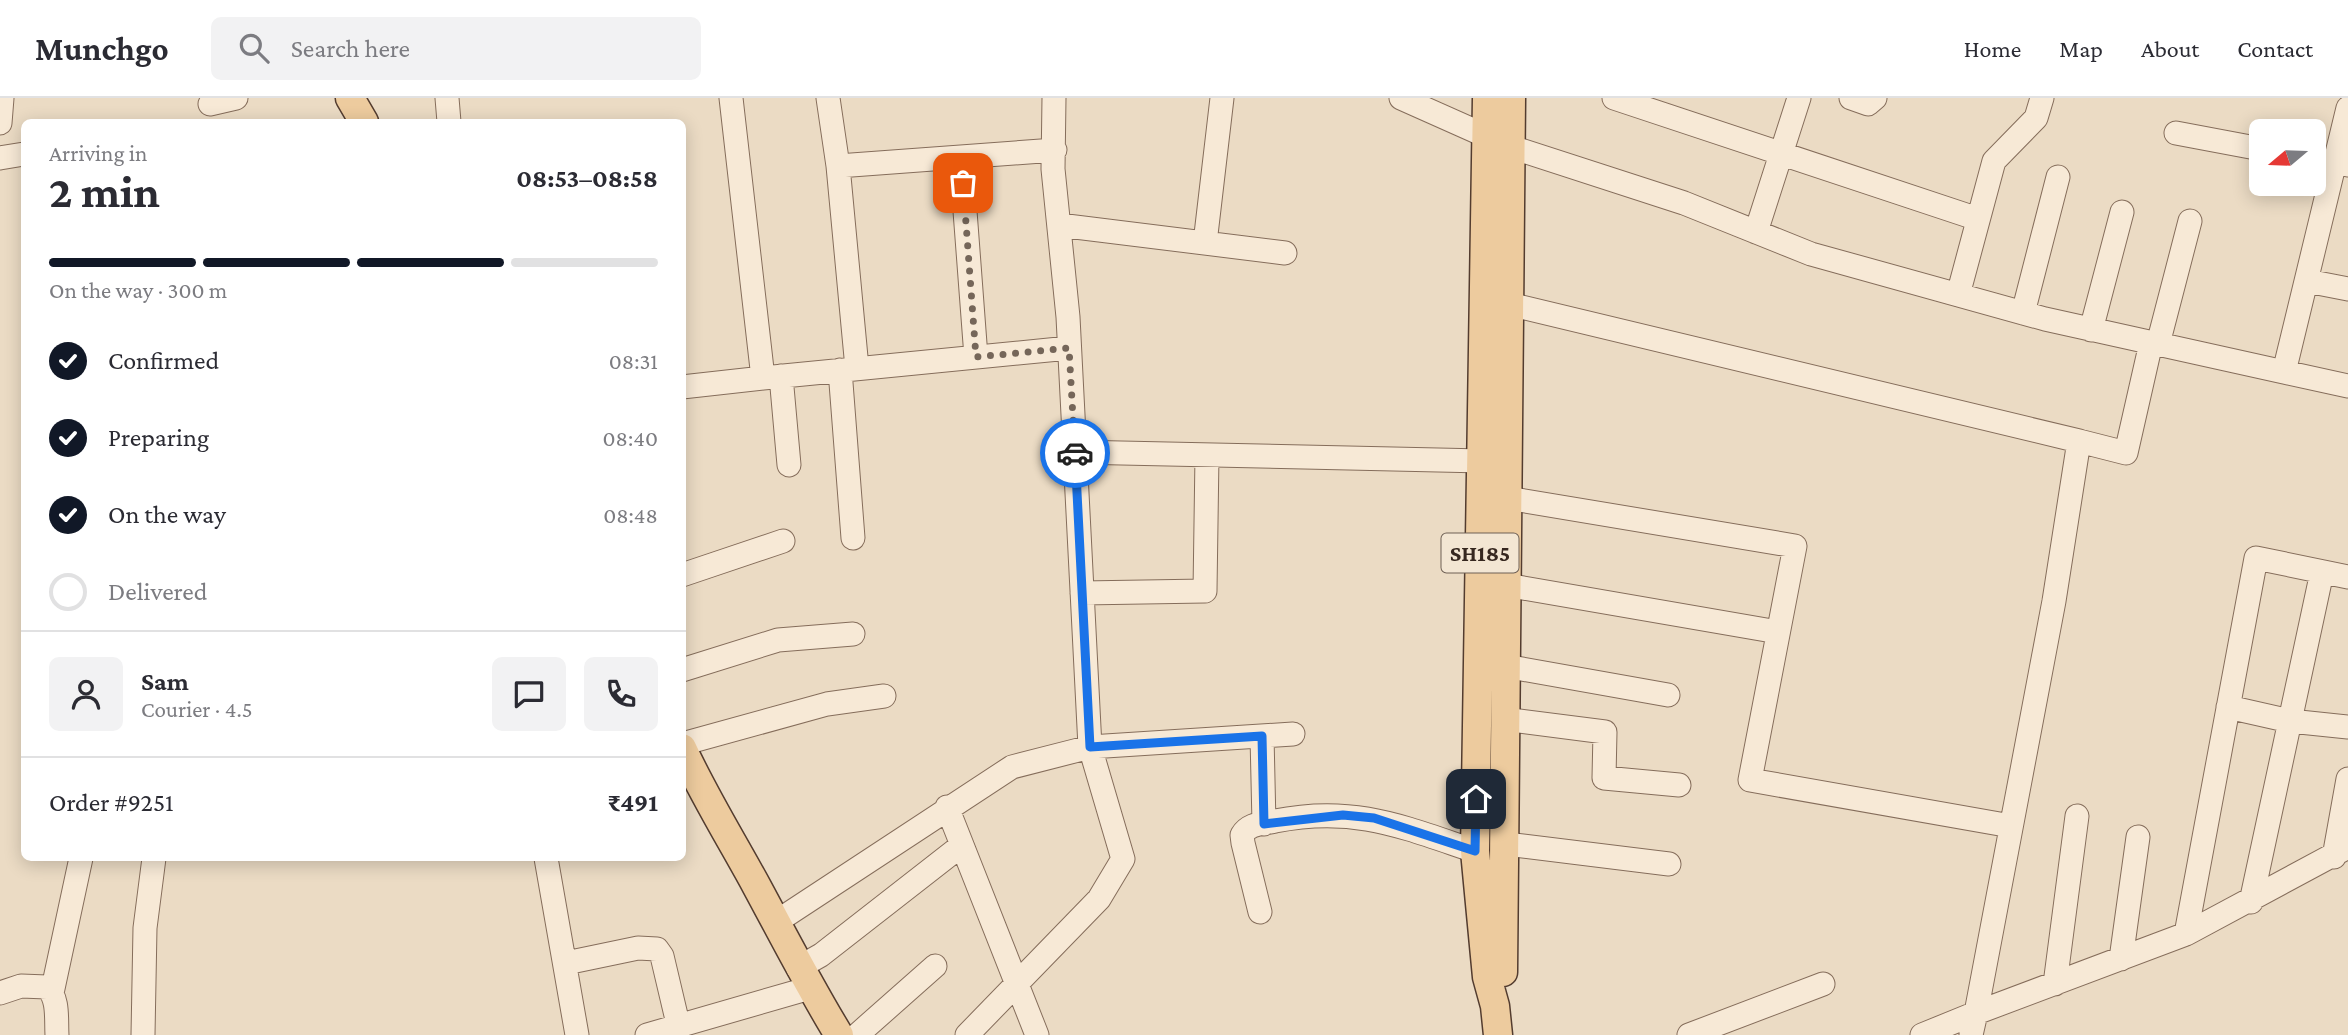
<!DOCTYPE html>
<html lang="en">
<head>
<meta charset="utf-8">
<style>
  body { margin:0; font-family:"Crimson Pro",serif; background:#f2f2f3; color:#2b2b33; height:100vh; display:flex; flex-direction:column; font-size:26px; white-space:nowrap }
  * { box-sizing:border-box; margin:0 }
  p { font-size:23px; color:#7c7c81 }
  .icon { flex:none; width:38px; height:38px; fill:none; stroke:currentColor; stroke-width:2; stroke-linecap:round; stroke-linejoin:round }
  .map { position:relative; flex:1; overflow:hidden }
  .panel { position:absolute; left:21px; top:21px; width:665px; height:742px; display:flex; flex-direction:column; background:#fff; border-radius:10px; box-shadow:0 4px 18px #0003 }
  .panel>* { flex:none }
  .needle { width:46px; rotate:251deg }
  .controls { position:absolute; left:2249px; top:21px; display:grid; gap:14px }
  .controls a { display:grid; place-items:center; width:77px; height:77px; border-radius:10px; background:#fff; box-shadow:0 4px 18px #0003; font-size:35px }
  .pin { position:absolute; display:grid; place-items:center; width:60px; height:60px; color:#fff; margin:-30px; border-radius:14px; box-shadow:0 4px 10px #0006 }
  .courier { position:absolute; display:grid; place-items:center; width:70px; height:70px; margin:-35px; border:5px solid #1a73e8; border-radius:50%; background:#fff; color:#222; box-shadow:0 2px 9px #0007 }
  .overview em { font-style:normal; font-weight:700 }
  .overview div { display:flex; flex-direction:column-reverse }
  .overview { display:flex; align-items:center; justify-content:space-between; height:119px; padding:0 28px }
  h1 { font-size:46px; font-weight:700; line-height:52px }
  .bar { display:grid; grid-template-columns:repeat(4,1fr); gap:10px 7px; align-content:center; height:84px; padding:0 28px }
  .bar i { height:9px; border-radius:5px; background:#e1e1e2 }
  .bar .current { background:#111827 }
  .bar p { grid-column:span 4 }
  .line { display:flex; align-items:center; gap:18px; padding:0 28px; border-top:2px solid #e1e1e2 }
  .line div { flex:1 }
  .round { display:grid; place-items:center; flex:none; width:74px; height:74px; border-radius:10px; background:#f2f2f3 }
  ol { padding:0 28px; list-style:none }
  li { display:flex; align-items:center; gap:21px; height:77px }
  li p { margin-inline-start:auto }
  li .icon { padding:7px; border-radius:50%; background:#111827; color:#fff; stroke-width:4 }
  li:last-child { color:#7c7c81 }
  li i { width:38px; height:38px; border:4px solid #e1e1e2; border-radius:50% }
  header { display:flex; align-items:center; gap:42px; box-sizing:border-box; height:98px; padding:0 35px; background:#fff; border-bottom:2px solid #e1e1e2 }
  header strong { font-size:33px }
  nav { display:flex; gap:38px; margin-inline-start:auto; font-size:24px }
  .search { width:490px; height:63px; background:#f2f2f3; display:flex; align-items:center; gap:18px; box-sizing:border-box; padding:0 24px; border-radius:10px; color:#7c7c81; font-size:26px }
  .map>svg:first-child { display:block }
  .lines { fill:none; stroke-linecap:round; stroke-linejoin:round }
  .minor-casing { stroke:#856d5b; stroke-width:25 }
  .major-casing { stroke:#533c2f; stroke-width:31 }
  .minor { stroke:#f7e9d6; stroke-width:23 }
  .major { stroke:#edcb9e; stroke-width:28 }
  .done { stroke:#756659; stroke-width:7; stroke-dasharray:0 12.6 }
  .route { stroke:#1a73e8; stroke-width:9 }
  .labels { text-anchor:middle; stroke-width:6; stroke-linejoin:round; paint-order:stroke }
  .shield { fill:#f3e6d3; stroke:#6f6055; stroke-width:2 }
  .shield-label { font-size:23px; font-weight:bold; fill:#36271f }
</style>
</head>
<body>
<header>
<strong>Munchgo</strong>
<div class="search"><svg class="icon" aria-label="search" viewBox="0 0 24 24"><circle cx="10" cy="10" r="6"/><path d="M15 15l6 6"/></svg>Search here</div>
<nav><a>Home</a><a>Map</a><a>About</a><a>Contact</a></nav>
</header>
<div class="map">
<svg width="2348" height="937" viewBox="0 0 2348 937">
  <rect width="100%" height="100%" fill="#ebdbc4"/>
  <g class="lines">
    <defs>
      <path id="minor" d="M447,0L449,24
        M731,0L763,280L1069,250
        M828,0L838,68L1055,52
        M1401,0L1511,49L1684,105L1811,156L2045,221L2284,274L2348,10
        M1614,0L1978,121
        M1851,0L1868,6L1875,0
        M210,6L236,0
        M0,25L2,0
        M2176,35L2261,51
        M0,60L24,56
        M961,60L976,259
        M2314,61L2348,67
        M838,68L857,270
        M1059,127L1285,155
        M1756,134L1799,0
        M1205,145L1222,0
        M2307,183L2348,191
        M1958,197L1994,63L2036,20L2042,0
        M1509,206L2079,343L2054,503L1976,915L1922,937
        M2023,215L2058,79
        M2091,232L2122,114
        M2158,246L2190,123
        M840,272L853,440
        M2284,274L2348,288
        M781,278L789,367
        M682,289L763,280
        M2079,343L2126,355L2151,245
        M1075,354L1483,363
        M1507,400L1795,448L1750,682L2011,728
        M682,477L783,443
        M1506,487L1778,534
        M1082,495L1205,493L1207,357
        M1505,568L1668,597
        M682,572L778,542L853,536
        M2228,609L2290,623L2348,629
        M1504,621L1605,634L1604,680L1679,687
        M1262,638L1264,726
        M682,646L827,606L884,598
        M947,709L1037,937
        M1506,746L1669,766
        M2334,759L2348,681
        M546,760L577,937
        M2251,804L2322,474
        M1260,814L1243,745L1242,737C1249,725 1263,726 1275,723C1354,707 1403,729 1475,753
        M776,824L1012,669L1090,649L1293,636
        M2186,836L2256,460L2348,479
        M2121,861L2138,739
        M566,865L638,850L657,851L662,858L679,930
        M798,870L821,857L962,747
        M2055,886L2077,718
        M0,895L21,888L47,889C59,901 56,921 57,937
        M52,895L81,760
        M143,937L145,830L154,760
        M647,937L810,890
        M857,937L935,868
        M967,937L1099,801L1123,761L1090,649L1068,219L1053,71L1054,0
        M1689,937L1823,886
        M1971,937L1976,915L2186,836L2348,749"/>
      <path id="major" d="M350,0L364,24
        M1487,0L1475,753L1487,879L1495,908L1498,937
        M682,650C704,698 731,741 756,787C783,837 809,888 839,937
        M1503,874L1511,0"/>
    </defs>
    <use href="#minor" class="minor-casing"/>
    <use href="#major" class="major-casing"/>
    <use href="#minor" class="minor"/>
    <use href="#major" class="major"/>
  </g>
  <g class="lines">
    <path class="done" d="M963,85L976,259L1069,250L1075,355"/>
    <path class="route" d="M1075,355L1090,649L1262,638L1264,726L1343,717L1374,720L1475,753L1476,701"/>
  </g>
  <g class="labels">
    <rect class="shield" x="1441.5" y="435.5" width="77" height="39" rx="5"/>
    <g class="shield-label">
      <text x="1480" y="463">SH185</text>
    </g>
  </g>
</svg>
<div class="controls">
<a><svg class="needle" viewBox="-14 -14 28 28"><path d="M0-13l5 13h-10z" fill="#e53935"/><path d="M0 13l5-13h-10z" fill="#7c7c81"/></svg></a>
</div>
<div class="pin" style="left:963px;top:85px;background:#ea580c"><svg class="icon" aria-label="bag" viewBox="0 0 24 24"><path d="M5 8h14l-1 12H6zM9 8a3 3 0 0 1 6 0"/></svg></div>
<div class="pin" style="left:1476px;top:701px;background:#1f2937"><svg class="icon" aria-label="home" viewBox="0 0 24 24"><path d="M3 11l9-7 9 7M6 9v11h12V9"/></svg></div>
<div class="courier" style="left:1075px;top:355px"><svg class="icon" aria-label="car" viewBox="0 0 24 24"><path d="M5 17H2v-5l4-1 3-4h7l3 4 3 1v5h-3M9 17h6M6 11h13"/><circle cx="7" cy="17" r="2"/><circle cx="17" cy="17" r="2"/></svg></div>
<section class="panel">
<div class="overview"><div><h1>2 min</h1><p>Arriving in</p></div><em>08:53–08:58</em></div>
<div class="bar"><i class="current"></i><i class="current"></i><i class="current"></i><i></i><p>On the way · 300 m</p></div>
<ol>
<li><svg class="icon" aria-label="check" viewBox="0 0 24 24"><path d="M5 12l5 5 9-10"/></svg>Confirmed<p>08:31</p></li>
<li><svg class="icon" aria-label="check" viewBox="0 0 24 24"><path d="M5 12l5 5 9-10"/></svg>Preparing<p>08:40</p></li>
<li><svg class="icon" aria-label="check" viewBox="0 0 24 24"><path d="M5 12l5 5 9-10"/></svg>On the way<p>08:48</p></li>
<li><i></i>Delivered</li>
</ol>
<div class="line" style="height:126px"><a class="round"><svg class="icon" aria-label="person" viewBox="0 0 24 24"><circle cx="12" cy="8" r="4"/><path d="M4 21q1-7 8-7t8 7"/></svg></a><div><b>Sam</b><p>Courier · 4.5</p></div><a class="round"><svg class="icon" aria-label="chat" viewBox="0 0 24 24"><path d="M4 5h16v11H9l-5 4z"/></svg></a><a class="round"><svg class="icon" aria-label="phone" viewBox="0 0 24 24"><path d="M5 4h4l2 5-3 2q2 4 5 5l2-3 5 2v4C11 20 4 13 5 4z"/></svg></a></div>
<div class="line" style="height:91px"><div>Order #9251</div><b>₹491</b></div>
</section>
</div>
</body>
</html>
